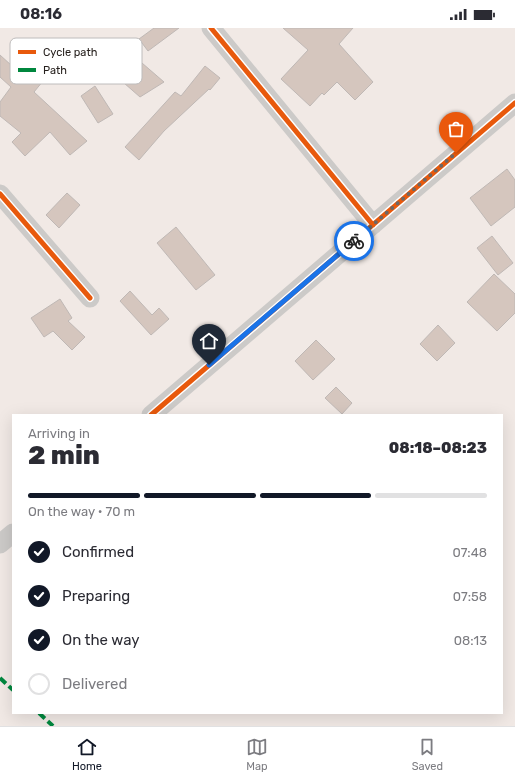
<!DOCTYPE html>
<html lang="en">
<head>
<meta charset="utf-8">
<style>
  body { margin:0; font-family:Rubik,sans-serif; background:#f7f7f7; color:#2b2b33; height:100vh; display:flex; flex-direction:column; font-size:15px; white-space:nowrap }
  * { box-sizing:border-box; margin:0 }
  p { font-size:13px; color:#7c7c81 }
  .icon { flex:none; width:22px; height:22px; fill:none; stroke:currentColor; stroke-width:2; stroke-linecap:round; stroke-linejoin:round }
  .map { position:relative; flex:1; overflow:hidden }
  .sheet { position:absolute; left:12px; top:386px; width:491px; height:300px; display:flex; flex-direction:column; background:#fff; border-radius:0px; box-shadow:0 4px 16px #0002 }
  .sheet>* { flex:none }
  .pin { position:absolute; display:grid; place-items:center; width:34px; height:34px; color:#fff; margin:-41px -17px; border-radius:50% 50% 50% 0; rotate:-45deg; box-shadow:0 0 4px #0007 }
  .pin .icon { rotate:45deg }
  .courier { position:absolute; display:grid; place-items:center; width:40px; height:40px; margin:-20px; border:3px solid #1a73e8; border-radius:50%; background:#fff; color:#222; box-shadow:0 1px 5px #0007 }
  .head em { font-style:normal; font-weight:800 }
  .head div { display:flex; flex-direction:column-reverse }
  .head { display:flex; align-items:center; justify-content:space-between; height:68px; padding:0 16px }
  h1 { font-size:26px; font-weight:800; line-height:30px }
  .bar { display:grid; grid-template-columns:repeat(4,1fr); gap:6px 4px; align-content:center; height:48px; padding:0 16px }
  .bar i { height:5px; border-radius:3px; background:#e1e1e2 }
  .bar .active { background:#111827 }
  .bar p { grid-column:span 4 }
  ol { padding:0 16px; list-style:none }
  li { display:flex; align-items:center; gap:12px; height:44px }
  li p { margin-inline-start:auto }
  li .icon { padding:4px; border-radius:50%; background:#111827; color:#fff; stroke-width:4 }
  li:last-child { color:#7c7c81 }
  li i { width:22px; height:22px; border:2px solid #e1e1e2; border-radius:50% }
  .status { display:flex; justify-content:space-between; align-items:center; height:28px; padding:0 20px; background:#fff; direction:ltr }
  .status svg { height:11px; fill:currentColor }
  .tab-bar { display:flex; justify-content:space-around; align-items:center; height:56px; border-top:1px solid #e1e1e2; background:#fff; font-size:11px; color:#7c7c81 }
  .tab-bar a { display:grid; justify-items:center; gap:2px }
  .tab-bar .active { color:#111827 }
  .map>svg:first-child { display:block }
  .building { fill:#d5c6be; stroke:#bfb8b5 }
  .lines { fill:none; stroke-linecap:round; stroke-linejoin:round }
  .minor { stroke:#cccac8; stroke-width:19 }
  .quiet { stroke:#00873e; stroke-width:4; stroke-dasharray:8 4; stroke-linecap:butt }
  .cycleway-casing { stroke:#fff; stroke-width:8 }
  .cycleway { stroke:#e8590c; stroke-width:5 }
  .done { stroke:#6e6764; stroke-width:4; stroke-dasharray:0 7.2 }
  .route { stroke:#1a73e8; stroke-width:5 }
  .key { fill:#fff; stroke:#bebcbc; stroke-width:1 }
  .key-label { font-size:11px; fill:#27211e }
</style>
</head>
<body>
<div class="status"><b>08:16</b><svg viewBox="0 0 49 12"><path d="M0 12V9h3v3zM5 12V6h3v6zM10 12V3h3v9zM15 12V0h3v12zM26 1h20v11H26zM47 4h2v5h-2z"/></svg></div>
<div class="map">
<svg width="515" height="698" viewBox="0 0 515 698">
  <rect width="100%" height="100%" fill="#f1e9e5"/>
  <path class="building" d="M154,0H179L148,23L139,11Z
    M283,0H353L339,16L373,54L355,72L337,54L324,67L322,65L310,78L281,51L308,22Z
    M0,27L23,48L38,31L52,42L34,64L87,113L70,127L50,104L25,128L12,114L21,105L0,88V74L11,59L0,49Z
    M142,35L164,54L140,69L124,55Z
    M205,38L220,50L210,62L209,61L164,103L139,132L125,119L175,64L181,68Z
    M95,58L113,86L98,95L81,68Z
    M507,141L515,152V179L491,198L470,170Z
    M67,165L80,177L59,200L46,187Z
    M176,199L215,247L196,262L157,215Z
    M492,208L513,235L498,247L477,220Z
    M494,246L515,266V285L497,303L467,274Z
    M130,263L152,287L159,280L169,291L151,307L120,273Z
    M60,271L72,290L68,293L85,309L72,322L53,303L44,309L31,290Z
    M438,297L455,315L437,333L420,316Z
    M316,312L335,331L313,352L295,333Z
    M336,359L352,375L342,386L325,370Z"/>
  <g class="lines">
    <path class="minor" d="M211,0L373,197
      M0,166L90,270
      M151,387L515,75
      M0,516L13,505"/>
    <path class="quiet" d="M0,650L13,662
      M39,685L53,698"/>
    <defs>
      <path id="cycleway" d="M211,0L373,197
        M0,166L90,270
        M151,387L515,75"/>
    </defs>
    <use href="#cycleway" class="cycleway-casing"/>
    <use href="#cycleway" class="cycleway"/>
  </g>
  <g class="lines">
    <path class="done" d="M354,213L456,125"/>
    <path class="route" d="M209,337L354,213"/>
  </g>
  <rect x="10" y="10" width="132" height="46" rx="6" class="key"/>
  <rect x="18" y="22" width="18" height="4" fill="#e8590c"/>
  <rect x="18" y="40" width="18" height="4" fill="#00873e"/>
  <g class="key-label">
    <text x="43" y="28">Cycle path</text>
    <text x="43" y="46">Path</text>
  </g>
</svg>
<div class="pin" style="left:456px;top:125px;background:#ea580c"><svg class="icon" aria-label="bag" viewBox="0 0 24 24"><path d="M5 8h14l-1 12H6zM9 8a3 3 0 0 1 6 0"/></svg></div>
<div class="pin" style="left:209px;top:337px;background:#1f2937"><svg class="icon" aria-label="home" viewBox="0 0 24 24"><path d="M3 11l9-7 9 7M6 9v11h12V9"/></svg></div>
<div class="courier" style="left:354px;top:213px"><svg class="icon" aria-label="bike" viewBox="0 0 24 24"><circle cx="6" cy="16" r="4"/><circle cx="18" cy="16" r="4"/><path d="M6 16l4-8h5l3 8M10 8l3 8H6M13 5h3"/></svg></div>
<section class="sheet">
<div class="head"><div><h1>2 min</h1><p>Arriving in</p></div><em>08:18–08:23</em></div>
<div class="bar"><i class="active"></i><i class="active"></i><i class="active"></i><i></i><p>On the way · 70 m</p></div>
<ol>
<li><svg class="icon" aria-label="check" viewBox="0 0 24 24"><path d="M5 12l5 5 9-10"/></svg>Confirmed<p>07:48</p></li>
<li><svg class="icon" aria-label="check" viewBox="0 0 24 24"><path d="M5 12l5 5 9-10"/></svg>Preparing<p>07:58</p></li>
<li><svg class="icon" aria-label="check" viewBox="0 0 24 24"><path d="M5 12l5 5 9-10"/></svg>On the way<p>08:13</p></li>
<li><i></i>Delivered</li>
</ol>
</section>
</div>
<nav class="tab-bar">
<a class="active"><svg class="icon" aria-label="home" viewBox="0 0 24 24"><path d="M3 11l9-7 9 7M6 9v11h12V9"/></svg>Home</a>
<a><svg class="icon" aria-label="map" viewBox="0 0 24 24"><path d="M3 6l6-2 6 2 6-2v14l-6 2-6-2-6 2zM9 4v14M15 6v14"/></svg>Map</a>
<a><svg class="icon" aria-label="saved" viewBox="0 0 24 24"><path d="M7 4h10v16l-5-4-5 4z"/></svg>Saved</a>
</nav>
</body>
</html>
